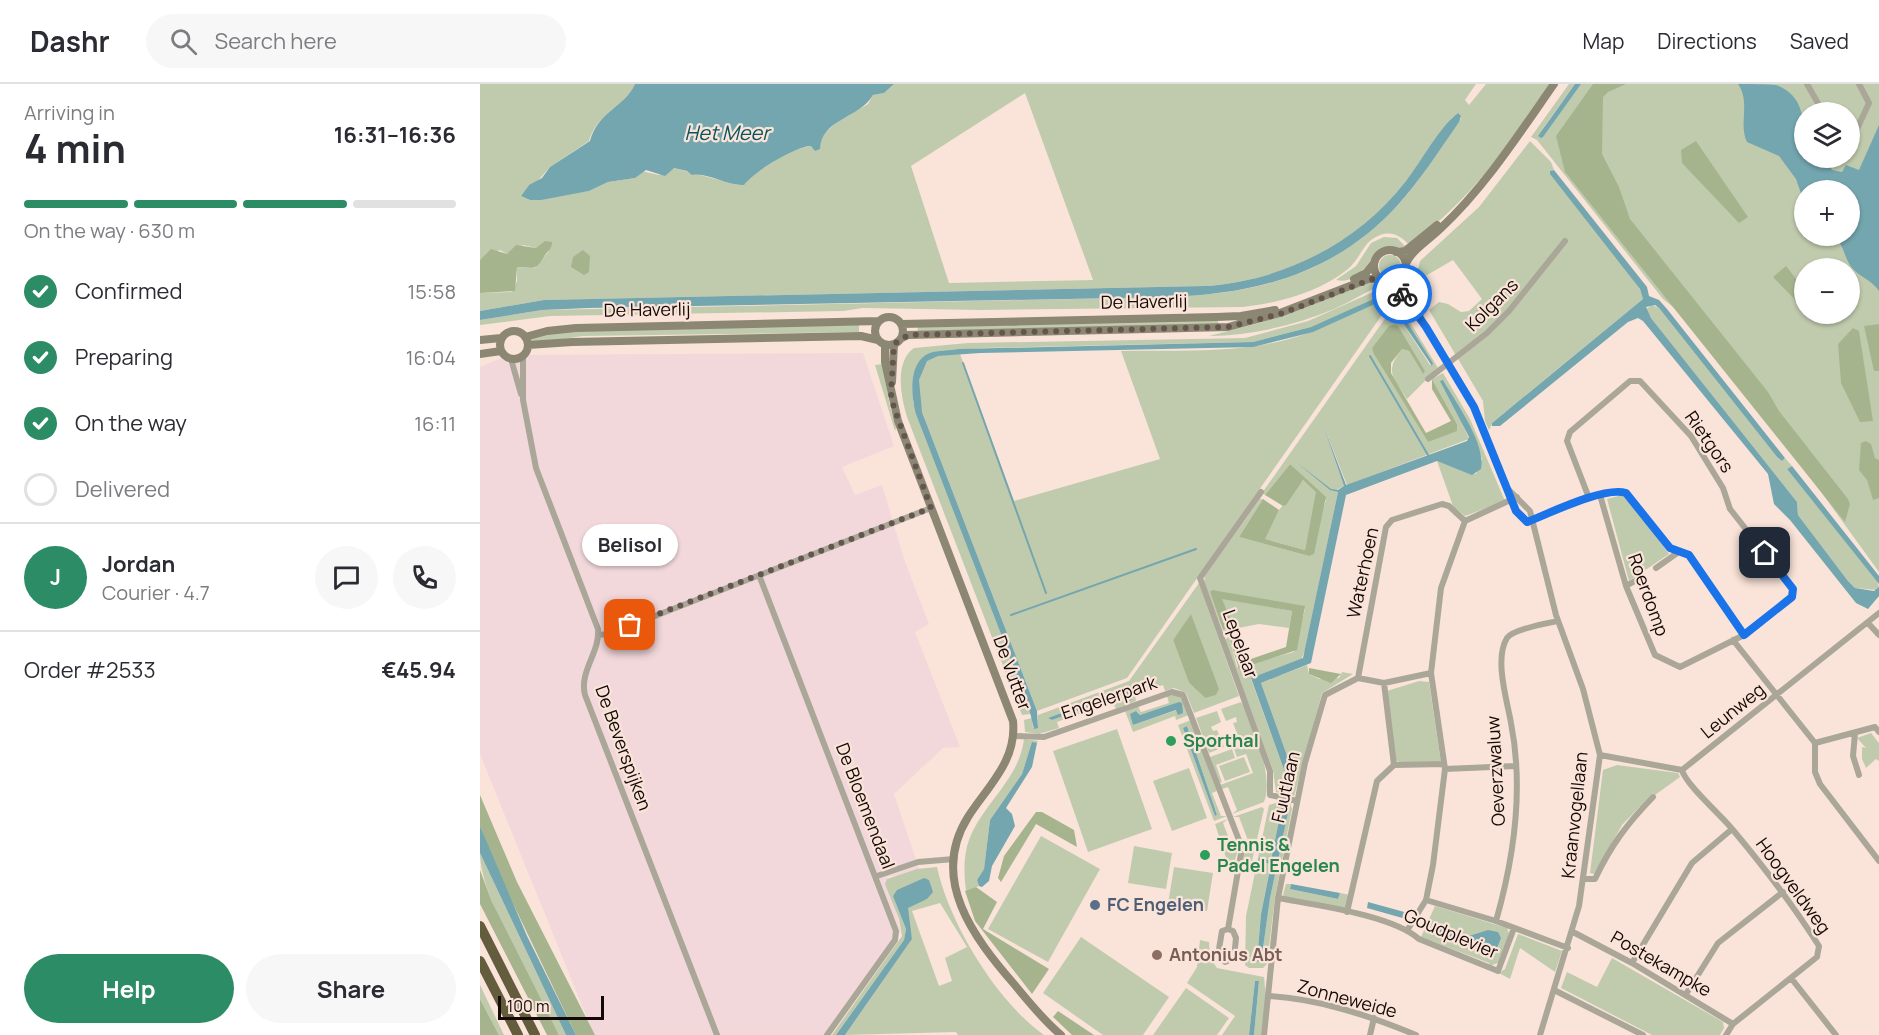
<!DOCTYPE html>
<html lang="en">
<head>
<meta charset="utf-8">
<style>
  body { margin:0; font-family:Manrope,sans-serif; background:#f7f7f7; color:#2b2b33; height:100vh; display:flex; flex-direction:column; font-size:22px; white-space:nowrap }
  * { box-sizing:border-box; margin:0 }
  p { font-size:20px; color:#7c7c81 }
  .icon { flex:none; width:33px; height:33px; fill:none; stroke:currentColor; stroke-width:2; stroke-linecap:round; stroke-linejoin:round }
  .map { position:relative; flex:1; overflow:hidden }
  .side { display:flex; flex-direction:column; background:#fff; width:480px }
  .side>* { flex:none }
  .controls { position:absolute; left:1314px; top:18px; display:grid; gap:12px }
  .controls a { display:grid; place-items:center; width:66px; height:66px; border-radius:50%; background:#fff; box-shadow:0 2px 4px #0004; font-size:30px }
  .scale { position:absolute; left:18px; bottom:15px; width:106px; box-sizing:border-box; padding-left:6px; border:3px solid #140904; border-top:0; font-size:16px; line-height:21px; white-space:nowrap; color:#140904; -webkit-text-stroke:4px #fae4d9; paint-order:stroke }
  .pin { position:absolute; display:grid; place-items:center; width:51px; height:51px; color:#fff; margin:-26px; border-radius:12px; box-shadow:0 3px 9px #0006 }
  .courier { position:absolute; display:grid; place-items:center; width:60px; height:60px; margin:-30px; border:4px solid #1a73e8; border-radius:50%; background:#fff; color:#222; box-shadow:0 2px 8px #0007 }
  .bubble { position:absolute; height:42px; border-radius:21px; background:#fff; box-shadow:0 2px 4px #0004; font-size:20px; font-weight:700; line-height:42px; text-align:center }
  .head em { font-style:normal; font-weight:700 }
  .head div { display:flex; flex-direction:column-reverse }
  .head { display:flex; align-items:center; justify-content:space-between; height:102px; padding:0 24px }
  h1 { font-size:39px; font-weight:700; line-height:45px }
  .bar { display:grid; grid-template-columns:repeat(4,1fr); gap:9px 6px; align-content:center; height:72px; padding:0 24px }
  .bar i { height:8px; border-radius:4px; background:#e1e1e2 }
  .bar .current { background:#2b8c65 }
  .bar p { grid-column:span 4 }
  .line { display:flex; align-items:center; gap:15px; padding:0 24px; border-top:2px solid #e1e1e2 }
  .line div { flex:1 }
  .round { display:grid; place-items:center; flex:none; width:63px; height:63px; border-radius:32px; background:#f7f7f7 }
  ol { padding:0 24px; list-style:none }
  li { display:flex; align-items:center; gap:18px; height:66px }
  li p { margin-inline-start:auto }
  li .icon { padding:6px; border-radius:50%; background:#2b8c65; color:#fff; stroke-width:4 }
  li:last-child { color:#7c7c81 }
  li i { width:33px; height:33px; border:3px solid #e1e1e2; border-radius:50% }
  .button { display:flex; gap:12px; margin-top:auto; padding:12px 24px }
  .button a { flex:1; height:69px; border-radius:36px; background:#2b8c65; color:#fff; font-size:24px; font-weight:700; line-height:69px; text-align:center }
  .button a+a { background:#f7f7f7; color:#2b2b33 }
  header { display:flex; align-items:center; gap:36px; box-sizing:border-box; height:84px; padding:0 30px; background:#fff; border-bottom:2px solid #e1e1e2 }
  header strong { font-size:28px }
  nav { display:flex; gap:33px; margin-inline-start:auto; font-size:21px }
  .search { width:420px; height:54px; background:#f7f7f7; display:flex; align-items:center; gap:15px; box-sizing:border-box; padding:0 21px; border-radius:33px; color:#7c7c81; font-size:22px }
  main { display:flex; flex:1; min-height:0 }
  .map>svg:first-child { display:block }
  .industrial { fill:#f2d8db }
  .green { fill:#c0cbae; fill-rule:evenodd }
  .forest { fill:#a6b48e }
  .water { fill:#74a6af }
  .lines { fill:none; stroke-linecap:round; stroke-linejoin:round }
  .stream { stroke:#74a6af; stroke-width:2 }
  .street { stroke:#aaa799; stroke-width:6 }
  .secondary { stroke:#8c8772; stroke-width:8 }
  .highway { stroke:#635d3e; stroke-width:10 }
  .done { stroke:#64564f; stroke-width:6; stroke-dasharray:0 10.8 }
  .route { stroke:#1a73e8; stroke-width:8 }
  .leisure-dot { fill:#2e9e5b; stroke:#fae4d9; stroke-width:2 }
  .service-dot { fill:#5c6f8a; stroke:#fae4d9; stroke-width:2 }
  .education-dot { fill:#8d6e63; stroke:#fae4d9; stroke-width:2 }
  .labels { text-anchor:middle; stroke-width:4.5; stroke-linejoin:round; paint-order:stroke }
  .street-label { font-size:18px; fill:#140904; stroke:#fae4d9 }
  .leisure-label { font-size:18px; font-weight:bold; fill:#27864d; stroke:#fae4d9; text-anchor:start }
  .service-label { font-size:18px; font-weight:bold; fill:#4e5e75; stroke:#fae4d9; text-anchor:start }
  .education-label { font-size:18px; font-weight:bold; fill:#785e54; stroke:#fae4d9; text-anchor:start }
  .water-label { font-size:20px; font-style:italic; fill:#08545e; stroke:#fae4d9 }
</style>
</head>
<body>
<header>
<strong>Dashr</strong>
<div class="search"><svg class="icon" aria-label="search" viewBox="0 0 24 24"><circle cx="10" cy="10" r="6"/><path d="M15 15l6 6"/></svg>Search here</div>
<nav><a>Map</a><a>Directions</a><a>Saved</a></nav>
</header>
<main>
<section class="side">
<div class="head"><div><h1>4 min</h1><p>Arriving in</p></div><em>16:31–16:36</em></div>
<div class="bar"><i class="current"></i><i class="current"></i><i class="current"></i><i></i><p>On the way · 630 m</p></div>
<ol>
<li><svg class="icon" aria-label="check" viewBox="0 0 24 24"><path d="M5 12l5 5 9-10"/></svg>Confirmed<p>15:58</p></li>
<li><svg class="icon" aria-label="check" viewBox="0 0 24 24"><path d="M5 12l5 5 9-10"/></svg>Preparing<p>16:04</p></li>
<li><svg class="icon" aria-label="check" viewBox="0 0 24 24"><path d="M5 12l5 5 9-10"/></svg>On the way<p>16:11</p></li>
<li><i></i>Delivered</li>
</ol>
<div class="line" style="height:108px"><b class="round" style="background:#2b8c65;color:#fff">J</b><div><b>Jordan</b><p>Courier · 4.7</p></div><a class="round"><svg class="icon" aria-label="chat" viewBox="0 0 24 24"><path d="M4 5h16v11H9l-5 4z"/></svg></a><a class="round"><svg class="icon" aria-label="phone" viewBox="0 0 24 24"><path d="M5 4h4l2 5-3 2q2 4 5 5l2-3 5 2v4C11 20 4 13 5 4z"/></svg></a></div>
<div class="line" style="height:78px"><div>Order #2533</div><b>€45.94</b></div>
<div class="button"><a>Help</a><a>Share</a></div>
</section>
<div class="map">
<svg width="1399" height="951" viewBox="0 0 1399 951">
  <rect width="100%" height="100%" fill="#fae4d9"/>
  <path class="industrial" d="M383,269L414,362L362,383L375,411L402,401L424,475L449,540L435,548L480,663L463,664L414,710L440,787L407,793L421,848L349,951H114L0,670V283L29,271Z"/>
  <path class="green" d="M0,0H155C145,23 118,27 109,57L70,83L54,101H49L41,112L50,116L109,107L128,98L155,94L161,87L179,91L194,84L258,101L310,67L331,62L357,38L388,20L393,11L404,9L414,0H996L985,16L989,21L1006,0H1070C1027,63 992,115 929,161C921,152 912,147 900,151C883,157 881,174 868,185C840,208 799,219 763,223L500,226L383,224L363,227L70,232L0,241V236L62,226L688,213C777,210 854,190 916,123C941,96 961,64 981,34L978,29L972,34C952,62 932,93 908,118C860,168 793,198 725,202L64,216L0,227V209L32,208L37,197V183L55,184L69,167L62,161L56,164L43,161L27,170L20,166L0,176ZM545,9L613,196L469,199L431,82Z
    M1089,0H1095L1058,51L1097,0H1399V488L1226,249L1183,215L1057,56L1051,53ZM1324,28H1370V74H1324ZM1324,106H1370V152H1324ZM1324,184H1370V230H1324Z
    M1050,57L1071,78L1074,86H1072L1160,205L1163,215L1013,338L1009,346L1005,337L1003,317L949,226L959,218L968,220L981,228L989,227L1002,215L973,176L935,198L940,177L999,123Z
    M904,153L917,154L926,163L901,165C888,175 880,201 856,196L876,182L891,159Z
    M899 182a11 11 0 1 1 22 0a11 11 0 1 1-22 0Z
    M889,197L900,198L917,207L899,202C884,209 870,218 854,225C813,242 773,251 729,252L783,238Z
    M900,205L912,210L911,218L647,594L557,627L442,328C438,314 433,282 451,274C459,270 472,271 480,270L534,417L680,375L641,267C697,266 755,270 809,255C844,246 873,227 906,215L908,210L831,243L773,258L500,264L451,269L433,295V318L548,620L551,630L542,631L427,333C421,313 414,278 434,264L488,259L765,254L828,237Z
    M916,219L919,220L958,284L927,315C913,293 904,288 922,265L929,267L943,290L918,242L892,264L948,358L977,340L952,295L963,289L990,335L1025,417L985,432L973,422L957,377L996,390L1002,375L990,343L963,296L989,355L867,401L842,338L864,402L855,407L858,408L825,566L821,576L771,595L807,694L806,707H813L814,691L781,599L827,581L829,590L839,595L859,594L862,588L873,590L842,609L815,709L814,712L796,708L793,686L745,556L751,550L752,552L749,553L757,583L814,568L825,525L730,508L744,545L742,514L812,527L809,544L779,540L743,547L724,498L725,492L780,415H783L759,453L829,472L846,416L810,380L785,411L782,409ZM918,226L953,279L950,281L917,230Z
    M1172,221L1179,224L1297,373L1302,377L1305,374L1312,382L1307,385L1397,497L1399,503L1397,506L1375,504L1368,497L1318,431L1317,418L1171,234L1166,225Z
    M737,236L740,241L438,247L437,242Z
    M379,241V248L103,252L53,259L51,256L52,254L83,246Z
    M403,280L410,323L416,344L415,347L395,281Z
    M823,396L837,408L825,466L784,455L799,426Z
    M1142,411L1146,412L1189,470L1149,497L1127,415Z
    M719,499L759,612L714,629L706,609L694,604L685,607L683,601L655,611L656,617L636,625L633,618L577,638L579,644L559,650L545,648L544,636L552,634L553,644H558V631L649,597ZM711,531L725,614L709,599L693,556ZM648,604L652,615L649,616L645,610L572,636L568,634Z
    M939,597L949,598L961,678L923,680L915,676L907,607Z
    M693,611L701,613L709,631L696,636L695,632L653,648L645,627L658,622L661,628L689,619L687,612ZM702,619L697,626L653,641L657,627L660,631Z
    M761,618C774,637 794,696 784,718L752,730L757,726L748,703L742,705L740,701L773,689L766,670L757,673L754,665L766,660L764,656L760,657L753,639L757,638L756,633L746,637L741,625Z
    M737,627L741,638L731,643L733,647L737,646L744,663L729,669L716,634Z
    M711,636L737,707L732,709L741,732H747L734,737L698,641ZM707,642L737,731L735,732L703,644Z
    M637,645L672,745L608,768L573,667Z
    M1391,649L1399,659V677L1396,675L1386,684L1382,675V663L1386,664L1377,654Z
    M544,655L558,657L557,659H552L542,690L510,736L504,785L497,796L499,802L486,807C484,791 483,772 489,756C503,719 539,696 544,655Z
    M752,665L755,674L736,681L742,698L740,699L730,673Z
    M764,673L770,688L745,697L739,682Z
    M1137,681L1198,689L1200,693L1175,711L1173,709L1142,741L1114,790L1110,789L1123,686Z
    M709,684L727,734L692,747L673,697Z
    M802,717L810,719L812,725L795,813L787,880L783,884H769L765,881L766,832L789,721ZM805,721L809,723L790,813L781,877H777L781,830L791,779L779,774L791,776L802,723Z
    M782,723L784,725L772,777L763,778L764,762L769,759L759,733H753Z
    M748,735L743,739L753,765L758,766L754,779L747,777L735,740Z
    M561,752L620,785L568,878L508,845Z
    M654,762L692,769L686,805L648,799Z
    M0,769L86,951H79C57,907 0,814 0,769Z
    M457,783C469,839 517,918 564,951H478L476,948L365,951L432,855L427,828L429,821L447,815L413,811L426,845L424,856L356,951H352L422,852L419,835L405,800L407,795L437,785ZM460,819L487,863L465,874L472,897L459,902L432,827Z
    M694,783L733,789L727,827L688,820Z
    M806,800H811L810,805L858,815L860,809L870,811L867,825L806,814L803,811Z
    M955,822L1027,844L1029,849L1020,878L1010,882L1009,879L941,853ZM953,841L980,851L992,852L1010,871L951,847Z
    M1038,850L1082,867L1075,888L1040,864L1030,895L1019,889L1025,885Z
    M601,853L689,913L663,951H623L563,909Z
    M720,856L729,858L730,874L737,884L784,893L786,913L781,951H774L779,897H775L769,951H742L755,932L707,899L717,883Z
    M1132,874L1243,938L1244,944L1240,951H1172L1081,904L1087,888L1117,903Z
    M0,901L24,951H19L0,915Z
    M706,904L749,934L737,951H673Z"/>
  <path class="forest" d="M1113,0H1146L1128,8L1123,13L1122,70L1139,103L1150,135L1288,308L1299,327L1368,415L1370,420L1365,438L1085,88L1076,52Z
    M1216,57L1268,133L1259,139L1202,79L1201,66Z
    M65,157L72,158C72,165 69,166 65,171C54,190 54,182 37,183L35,207L0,209V176L11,165L27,170L36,161L56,164Z
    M103,166L110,172L109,188L104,191L91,183L93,173Z
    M1306,182L1324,205V225L1293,193Z
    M1399,240V287H1394L1384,242Z
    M913,241L918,242L945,287L943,290L929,267L922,265L911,279V289L946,349L971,337L952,305V295L977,340V347L948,358L894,270L892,264L909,242Z
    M1373,244L1379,247L1393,337L1380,338L1361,299L1358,260Z
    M1386,357L1391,360L1395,374L1399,376V414L1393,416L1387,396L1379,386L1381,359Z
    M810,380L846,413L834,470L829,472L759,453L783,415L799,426L785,455L825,466L836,408L823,396L806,421L803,422L785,411Z
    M732,506L825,522L817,566L759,585L749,553L755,552L765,577L806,563L812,527L742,515L752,539L749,545H743L730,508Z
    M711,530L739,605L736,611L725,614L709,599L693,556Z
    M829,584L861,590L851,599L829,590Z
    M0,711L37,798L115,951H96L17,786L0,742Z
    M556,728H562L594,746L597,763L556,740L521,798L518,794L524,772Z
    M0,786L12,818L79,951H67L0,820Z
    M496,803L517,818L503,845L569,885L552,910L495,837L485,807Z
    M0,915L19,951H0Z
    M578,927L614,951H592L573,933Z"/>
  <path class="water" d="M155,0H414L404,9L393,11C380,34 341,35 340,65L335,67L331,62C316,62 272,89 264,101C247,102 227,88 212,91L207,87L194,84L185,92L166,86L155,94L128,98L109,107L61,116H50L41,112L49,101L62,94L70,83L110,57C118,27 145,23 155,0Z
    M1095,0H1101L1063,53L1061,54L1058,52Z
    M1258,0C1269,0 1286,0 1296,1C1327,12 1324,42 1324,74H1347L1352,86L1362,88L1366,81L1379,86L1399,41V207C1392,196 1377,192 1370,181C1363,170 1364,160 1353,152H1370V106H1324V118L1316,95L1299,72L1267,58C1258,39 1271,19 1258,0Z
    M978,29L981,32L979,38C959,67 940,97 916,123C854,190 776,210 688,213L109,224L62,226L0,236V227L64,216L725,202C803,197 878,159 926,97C941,78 960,42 978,29Z
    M1074,86L1167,203L1169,212L1179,216L1187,225L1305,374L1302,377L1297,373L1179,224L1175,221L1166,223L1171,234L1317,418L1318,431L1368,497L1375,504L1394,507L1399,503V512L1388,525L1376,519L1310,436L1294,420L1288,390L1163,237L1158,234L1148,238L1020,342H1012V339L1163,215L1160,205L1070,90V87Z
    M905,210L908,212L906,215L833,248L773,263L500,269L458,272L447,277L439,296L442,328L557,627L558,644L554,645L548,620L436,330C431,312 428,277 450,269C458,266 470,267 479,265L773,258L831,243Z
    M920,227L953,279L952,282L917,230Z
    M963,296C976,319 1006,359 1001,385L992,391L957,377L866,411L831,579L781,599L814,691L813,707L807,708V694L771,594L823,574L858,408L850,406L816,378L851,405L858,406L864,402L842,338L866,401L987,357L989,353L960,297Z
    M1312,382L1399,492V500L1307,385Z
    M648,604L652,615L650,617L645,610L572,636L568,634Z
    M699,618L702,619L703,629L698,631L696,626L653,641L650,630L656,627L660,631Z
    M707,642L737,731L735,732L703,644Z
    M552,658L557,659L552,683L526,724L532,730L535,742L512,782L509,797L502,803L499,802L497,796L504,785L510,736L542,690Z
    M805,721L809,724L790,814L781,878L777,877L781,830L791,780L778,777L779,774L791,776L802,722Z
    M0,742L47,852L96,951H86L0,769Z
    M444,794L449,796L453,808L447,815L428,824L432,855L365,951H356L424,856L426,845L413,812L417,806Z
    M811,800L860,809L858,815L810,805Z
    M888,818L928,829L926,835L887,824Z
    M953,841L986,853L1008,846L1018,848L1021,854L1015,869L1010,871L951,847Z
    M775,897H779L774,951H769Z"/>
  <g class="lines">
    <path class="stream" d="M890,272L948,371
      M483,279L566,509
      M531,531L716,465"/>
    <path class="street" d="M1327,0L1343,28
      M1370,60L1389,19L1379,0
      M923,190L925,202L946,243L994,323L1036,427L1048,439
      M908,198L919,205L940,235
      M43,272V316L56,384L118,545C120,569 99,587 105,611L237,951
      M31,275L41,310
      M948,295L1007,249L1029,227L1085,157
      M1029,406L1050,427L1076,531L1103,605L1120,671L1099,822L1060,951
      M781,408L720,494L790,687V711L817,717
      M1109,414L1087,357L1090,348L1150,297H1160L1211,352L1243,404L1250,425L1313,505L1312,513L1264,551L1200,583L1175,571L1146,502L1120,411
      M1047,438C1070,429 1124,402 1146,409L1190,464L1209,470L1264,551
      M1176,484L1200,467
      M279,491L416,847L415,856L347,951
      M1146,502L1162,493
      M1388,539L1399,551
      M118,551L129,550L451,424
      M1253,556L1335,659V688L1340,700L1399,777
      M878,594L906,443L912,436L962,420L969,422L985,437
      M1375,649L1373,672L1379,691
      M534,652L564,653L692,608L703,611L762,764L748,845
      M1335,659L1395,643L1399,648
      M1120,671L1202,686L1399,529
      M914,681L964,680
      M965,685L1035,682
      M1202,686C1206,701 1241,731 1253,746C1284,783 1313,821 1339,862L1337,873L1253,940L1246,951
      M397,792L438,778L474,775
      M1104,795H1115C1131,761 1147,740 1173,713
      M798,814C835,821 912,831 939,855L1018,887L1034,844
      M946,816L1016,837L1088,864
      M867,828L897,697L914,681L904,599
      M1016,837C1034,774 1044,705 1031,639C1027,616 1014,575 1027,554C1033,545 1068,539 1078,537
      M748,845L753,847L756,854L754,874L745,878L738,871L742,847Z
      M928,845L946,816L953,781L965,685L951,589L961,504L985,437L1037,413
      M1093,848L1152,879L1253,940
      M1152,879L1212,779L1252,745
      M1311,894L1356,951
      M1074,906L1163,951
      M1206,910L1238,859L1303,808
      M789,912C840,915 890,932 936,951
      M784,951L798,814L825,679L845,611L878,594L904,599L951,589
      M890,951L894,934"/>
    <path class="secondary" d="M894 182a16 16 0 1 1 32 0a16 16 0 1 1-32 0Z
      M916,168L925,167L957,141
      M925,182C930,167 949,156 960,145C1005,103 1039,50 1074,0
      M874,195L886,189L894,179
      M395 247a14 14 0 1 1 28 0a14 14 0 1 1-28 0Z
      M421,240L736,233L761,232L795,226
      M20 261a14 14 0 1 1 28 0a14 14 0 1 1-28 0Z
      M45,253L67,247L96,244L399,237
      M422,254L428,251L748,243L800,229L888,195H901
      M0,256L21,254
      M48,261L92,258L381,252L398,256
      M405,261V278L418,337L533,637C537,677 508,702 488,733C449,795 494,854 534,900C549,918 563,936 581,951
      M0,270L21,267
      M412,298L414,260"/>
    <path class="highway" d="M0,842L55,951
      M0,877L38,951"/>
  </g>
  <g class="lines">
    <path class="done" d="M150,541L451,424L414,324L411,310L414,260L428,251L748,243L800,230L895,194L914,201L922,210"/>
    <path class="route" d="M922,210L946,243L994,323L1036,427L1047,438C1070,429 1125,402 1146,409L1190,464L1209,471L1264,551L1312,513L1313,505L1285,469"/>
  </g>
  <g class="leisure-dot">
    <circle cx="691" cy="657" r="6"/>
    <circle cx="725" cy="771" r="6"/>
  </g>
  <circle class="service-dot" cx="615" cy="821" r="6"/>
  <circle class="education-dot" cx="677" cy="871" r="6"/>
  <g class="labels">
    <g class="street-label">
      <text transform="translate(664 218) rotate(-1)" y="6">De Haverlij</text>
      <text transform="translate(1012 221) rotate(-45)" y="6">Kolgans</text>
      <text transform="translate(167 226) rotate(-1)" y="6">De Haverlij</text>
      <text transform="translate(1229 358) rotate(55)" y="6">Rietgors</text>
      <text transform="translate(883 489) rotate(-78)" y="6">Waterhoen</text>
      <text transform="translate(1168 511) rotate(70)" y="6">Roerdomp</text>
      <text transform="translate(760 560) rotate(70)" y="6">Lepelaar</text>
      <text transform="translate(532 589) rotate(70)" y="6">De Vutter</text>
      <text transform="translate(629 614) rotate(-19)" y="6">Engelerpark</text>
      <text transform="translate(1253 627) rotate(-39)" y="6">Leunweg</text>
      <text transform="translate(143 664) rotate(70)" y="6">De Beverspijken</text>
      <text transform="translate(1016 687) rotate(-93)" y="6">Oeverzwaluw</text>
      <text transform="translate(806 703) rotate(-77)" y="6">Fuutlaan</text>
      <text transform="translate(385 722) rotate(69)" y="6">De Bloemendaal</text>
      <text transform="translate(1095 731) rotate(-84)" y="6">Kraanvogellaan</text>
      <text transform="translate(1313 802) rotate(54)" y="6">Hoogveldweg</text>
      <text transform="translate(971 850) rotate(23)" y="6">Goudplevier</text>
      <text transform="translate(1181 880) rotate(30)" y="6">Postekampke</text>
      <text transform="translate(867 915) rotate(15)" y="6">Zonneweide</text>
    </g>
    <g class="leisure-label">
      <text x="703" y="663">Sporthal</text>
      <text x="737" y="767">Tennis &amp;<tspan x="737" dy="21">Padel Engelen</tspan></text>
    </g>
    <g class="service-label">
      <text x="627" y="827">FC Engelen</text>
    </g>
    <g class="education-label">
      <text x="689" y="877">Antonius Abt</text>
    </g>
    <g class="water-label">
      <text x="247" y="56">Het Meer</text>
    </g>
  </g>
</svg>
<div class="controls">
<a><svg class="icon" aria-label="layers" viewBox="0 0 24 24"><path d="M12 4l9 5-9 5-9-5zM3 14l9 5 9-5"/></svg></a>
<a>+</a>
<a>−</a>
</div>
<div class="scale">100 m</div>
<div class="pin" style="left:150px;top:541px;background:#ea580c"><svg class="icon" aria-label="bag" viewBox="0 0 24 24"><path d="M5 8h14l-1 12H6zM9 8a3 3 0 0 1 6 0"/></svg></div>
<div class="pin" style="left:1285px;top:469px;background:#1f2937"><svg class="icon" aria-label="home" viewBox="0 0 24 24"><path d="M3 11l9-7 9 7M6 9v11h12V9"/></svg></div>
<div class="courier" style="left:922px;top:210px"><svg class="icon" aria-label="bike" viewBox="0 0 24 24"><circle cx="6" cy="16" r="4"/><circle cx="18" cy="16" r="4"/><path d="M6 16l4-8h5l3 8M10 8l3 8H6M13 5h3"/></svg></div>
<div class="bubble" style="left:102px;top:440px;width:96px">Belisol</div>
</div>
</main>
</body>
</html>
